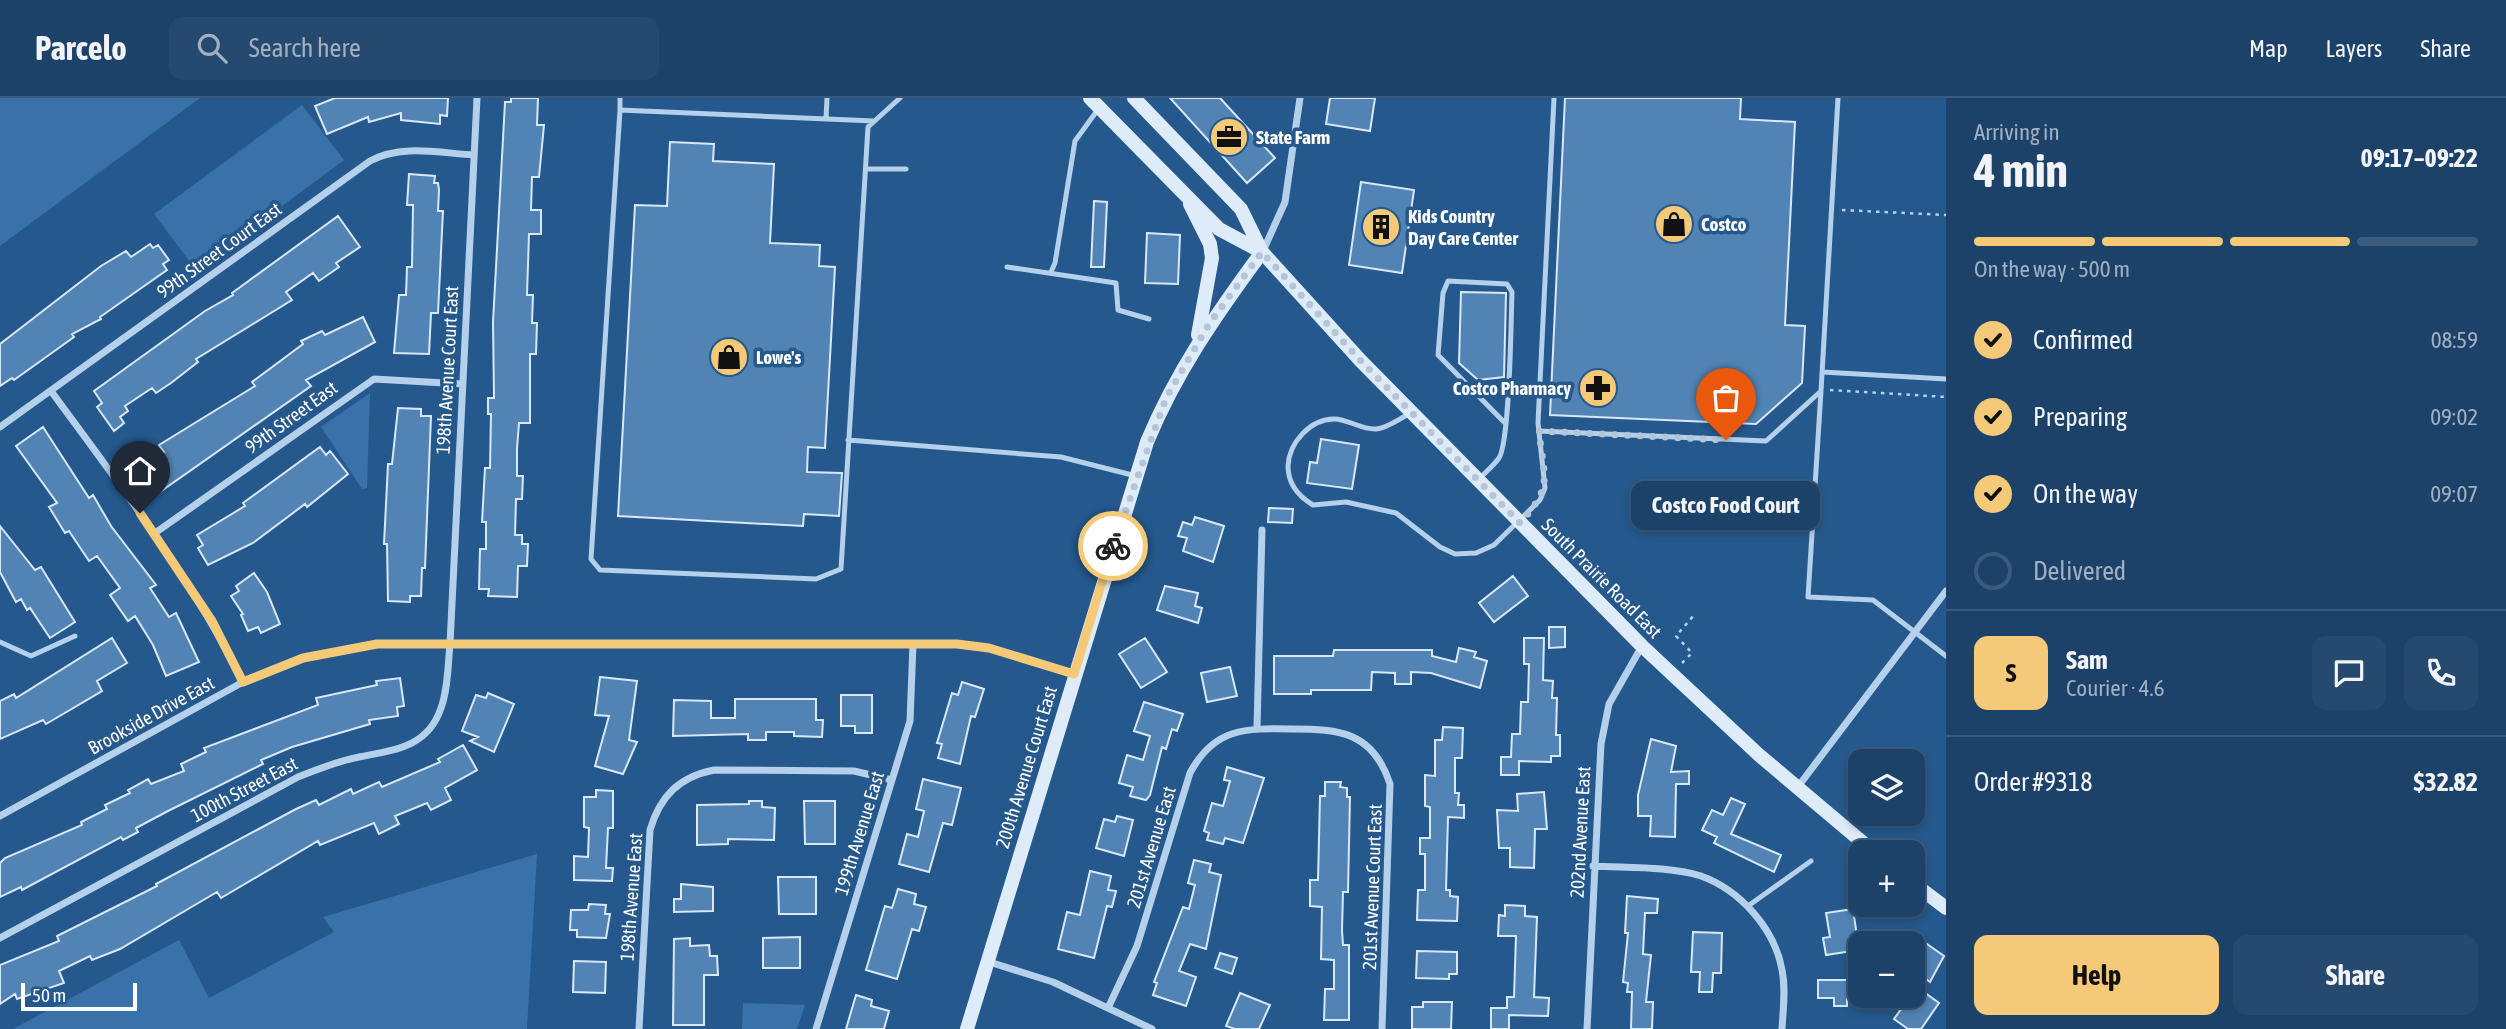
<!DOCTYPE html>
<html lang="en">
<head>
<meta charset="utf-8">
<style>
  body { margin:0; font-family:"Asap Condensed",sans-serif; background:#25496f; color:#f1f3f6; height:100vh; display:flex; flex-direction:column; font-size:26px; white-space:nowrap }
  * { box-sizing:border-box; margin:0 }
  p { font-size:23px; color:#a0b0c0 }
  .icon { flex:none; width:38px; height:38px; fill:none; stroke:currentColor; stroke-width:2; stroke-linecap:round; stroke-linejoin:round }
  .map { position:relative; flex:1; overflow:hidden }
  .drawer { display:flex; flex-direction:column; background:#1c4269; width:560px }
  .drawer>* { flex:none }
  .buttons { position:absolute; left:1848px; top:651px; display:grid; gap:14px }
  .buttons a { display:grid; place-items:center; width:77px; height:77px; border-radius:14px; background:#1c4269; box-shadow:0 4px 10px #0003,0 0 0 2px #3a5b7d; font-size:35px }
  .scale { position:absolute; left:21px; bottom:18px; width:116px; box-sizing:border-box; padding-left:7px; border:4px solid #fff; border-top:0; font-size:19px; line-height:24px; white-space:nowrap; color:#fff; -webkit-text-stroke:5px #25588c; paint-order:stroke }
  .pin { position:absolute; display:grid; place-items:center; width:60px; height:60px; color:#fff; margin:-72px -30px; border-radius:50% 50% 50% 0; rotate:-45deg; box-shadow:0 0 7px #0007 }
  .pin .icon { rotate:45deg }
  .courier { position:absolute; display:grid; place-items:center; width:70px; height:70px; margin:-35px; border:5px solid #f4c978; border-radius:50%; background:#fff; color:#222; box-shadow:0 2px 9px #0007 }
  .bubble { position:absolute; height:49px; border-radius:14px; background:#1c4269; box-shadow:0 4px 10px #0003,0 0 0 2px #3a5b7d; font-size:23px; font-weight:700; line-height:49px; text-align:center }
  .overview em { font-style:normal; font-weight:700 }
  .overview div { display:flex; flex-direction:column-reverse }
  .overview { display:flex; align-items:center; justify-content:space-between; height:119px; padding:0 28px }
  h1 { font-size:46px; font-weight:700; line-height:52px }
  .bar { display:grid; grid-template-columns:repeat(4,1fr); gap:10px 7px; align-content:center; height:84px; padding:0 28px }
  .bar i { height:9px; border-radius:5px; background:#3a5b7d }
  .bar .selected { background:#f4c978 }
  .bar p { grid-column:span 4 }
  .line { display:flex; align-items:center; gap:18px; padding:0 28px; border-top:2px solid #3a5b7d }
  .line div { flex:1 }
  .round { display:grid; place-items:center; flex:none; width:74px; height:74px; border-radius:14px; background:#25496f }
  ol { padding:0 28px; list-style:none }
  li { display:flex; align-items:center; gap:21px; height:77px }
  li p { margin-inline-start:auto }
  li .icon { padding:7px; border-radius:50%; background:#f4c978; color:#111; stroke-width:4 }
  li:last-child { color:#a0b0c0 }
  li i { width:38px; height:38px; border:4px solid #3a5b7d; border-radius:50% }
  .cta { display:flex; gap:14px; margin-top:auto; padding:14px 28px }
  .cta a { flex:1; height:80px; border-radius:14px; background:#f4c978; color:#111; font-size:28px; font-weight:700; line-height:80px; text-align:center }
  .cta a+a { background:#25496f; color:#f1f3f6 }
  header { display:flex; align-items:center; gap:42px; box-sizing:border-box; height:98px; padding:0 35px; background:#1c4269; border-bottom:2px solid #3a5b7d }
  header strong { font-size:33px }
  nav { display:flex; gap:38px; margin-inline-start:auto; font-size:24px }
  .search { width:490px; height:63px; background:#25496f; display:flex; align-items:center; gap:18px; box-sizing:border-box; padding:0 24px; border-radius:14px; color:#a0b0c0; font-size:26px }
  main { display:flex; flex:1; min-height:0 }
  .map>svg:first-child { display:block }
  .green { fill:#3972a9 }
  .building { fill:#5184b5; stroke:#d8e8f8; stroke-width:2 }
  .lines { fill:none; stroke-linecap:round; stroke-linejoin:round }
  .path { stroke:#b4d0ea; stroke-width:2.5; stroke-dasharray:3.5 5; stroke-linecap:butt }
  .service { stroke:#b4d0ea; stroke-width:5 }
  .minor { stroke:#b4d0ea; stroke-width:7 }
  .secondary { stroke:#deebf9; stroke-width:14 }
  .done { stroke:#b3c5d7; stroke-width:7; stroke-dasharray:0 12.6 }
  .route { stroke:#f4c978; stroke-width:9 }
  .labels { text-anchor:middle; stroke-width:7; stroke-linejoin:round; paint-order:stroke }
  .poi-label { font-size:19px; font-weight:bold; fill:#fff; stroke:#25588c; text-anchor:start }
  .street-label { font-size:19px; fill:#fff; stroke:#25588c }
</style>
</head>
<body>
<header>
<strong>Parcelo</strong>
<div class="search"><svg class="icon" aria-label="search" viewBox="0 0 24 24"><circle cx="10" cy="10" r="6"/><path d="M15 15l6 6"/></svg>Search here</div>
<nav><a>Map</a><a>Layers</a><a>Share</a></nav>
</header>
<main>
<div class="map">
<svg width="1946" height="931" viewBox="0 0 1946 931">
  <rect width="100%" height="100%" fill="#25588c"/>
  <path class="green" d="M0,0H200L0,148Z
    M302,7L344,62L196,172L154,116Z
    M370,295L367,390L362,391L321,329Z
    M537,756L527,931H13L179,842L209,900L334,834L323,819Z
    M743,905L805,907L797,931H742Z"/>
  <path class="building" d="M335,0H448L447,18L440,17V26L401,22V15L369,24L368,19L327,36L315,8Z
    M511,0H538L537,27H544L539,79H532L531,112H541V136H529L527,197H533L532,225H537L536,256H530V325H519L517,351V378H523L522,401H516L515,437H522V446H528L527,468H518L517,499L488,498L489,491H479L480,451H486V424H482L485,370H490L491,316H488V300H494L493,224L505,4H511Z
    M1170,0H1220L1275,60L1247,85Z
    M1330,0H1375L1370,33L1326,26Z
    M1565,0H1741L1740,21L1795,24L1785,227L1805,228L1802,285L1756,326L1550,317Z
    M670,44L714,46L713,63L774,66L770,145L820,147L819,168L835,169L825,350L808,349L807,374L842,375L839,418L804,416L803,428L618,418L635,107L667,108Z
    M409,76L435,78L434,85H438L439,92L438,113H443L438,215H431L429,256L394,255L399,197H406L407,169H412L413,107H407Z
    M1361,84L1414,92L1402,175L1349,167Z
    M1094,103L1107,104L1104,169H1091Z
    M338,118L360,149L336,165L339,169L319,183L313,175L286,194L292,202L196,261L198,264L171,285L156,295L152,290L125,308L128,313L120,319L124,325L114,333L97,309L102,305L94,293L205,213L233,197L232,195Z
    M1147,135L1180,137L1178,186L1145,185Z
    M150,146L153,150L158,147L169,162L163,166L167,172L100,219L101,221L72,236L74,239L14,282L12,280L0,288V246L101,168L126,153L131,159Z
    M1461,194L1506,195L1504,279L1478,282L1459,265Z
    M363,219L375,244L306,282L311,288L157,396L140,370L164,354L159,347L255,288L252,284L303,246L301,243L322,233L325,237Z
    M398,310L421,311V318H431L425,470H422L421,498H410V504L388,503L387,446H384L388,366H392Z
    M43,329L89,400L93,397L111,428L156,487L150,490L169,519L176,515L199,564L166,578L153,547L135,518L128,523L110,497L120,490L97,458L89,463L69,433L65,435L49,409L57,405L16,348Z
    M1321,341L1359,347L1352,391L1307,385L1310,364L1317,365Z
    M320,349L326,357L330,353L348,376L307,409L305,406L253,445L208,467L198,450L203,447L197,437L245,408L243,405Z
    M1269,410L1293,411L1292,425L1268,424Z
    M1195,419L1224,428L1213,464L1183,453L1187,440L1178,438L1183,424L1192,427Z
    M0,428L35,472L41,469L75,524L50,540L30,510L27,512L21,501L16,504L0,474Z
    M254,475L267,494L280,526L261,535L258,529L248,533L241,517L243,516L231,498L239,493L236,488Z
    M1513,478L1528,498L1494,524L1479,505Z
    M1165,488L1198,495L1195,508L1202,510L1198,525L1157,512Z
    M1549,529H1565V549L1549,550Z
    M112,540L127,565L97,583L102,593L46,626L43,622L0,641V603L14,596L16,600Z
    M1145,540L1167,574L1141,590L1119,556Z
    M1524,540H1544L1543,582L1553,583L1552,600H1557L1556,637H1560V658H1551V664L1519,663V677H1501V659H1511L1512,636H1520L1521,604H1528L1529,566H1524Z
    M1459,550L1476,554L1474,559L1487,563L1480,590L1431,575L1411,574V586H1395V575L1372,574L1371,592H1311V596H1274V558H1333L1334,552H1432V558L1456,564Z
    M1230,569L1237,598L1207,604L1201,575Z
    M600,579L637,583L629,642L637,644L623,676L595,668L609,618L595,617Z
    M400,580L404,608L397,609L398,618L369,622L370,626L292,649L261,662L263,666L168,713L136,730L138,734L123,742L121,739L22,792L21,789L0,799V765L5,760L82,727L81,724L107,711L105,707L130,695L128,692L148,681L151,686L184,673L181,666L206,654L204,650L318,607L316,600L377,587L376,583Z
    M962,584L984,591L975,619L971,618L960,666L938,660L942,646L937,645L952,595L958,597Z
    M488,595L514,606L494,654L470,643L478,639L462,633L476,597L486,600Z
    M841,597H872V635H855V628H841Z
    M735,601H816V622H823L822,639L794,638V634H766V642H748V636L673,638L674,602L711,603V620H735Z
    M1144,604L1183,616L1177,633L1172,631L1166,651L1162,649L1150,697L1146,702L1130,698L1133,689L1119,685L1127,657L1143,662L1150,638L1134,633Z
    M1443,629L1463,630L1462,660H1455V695H1459L1458,707H1464V720L1448,719L1446,792H1450V798L1458,799L1457,823L1417,822L1418,792H1425V756H1420V740H1430V709L1425,708V677L1435,678V642H1442Z
    M1651,641L1676,648L1671,674L1689,673V686H1676L1675,739L1650,738L1651,718H1638V697Z
    M463,647L477,672L445,690L451,702L431,712L427,705L395,718L399,726L379,736L374,725L320,747L318,743L221,800L217,794L120,851L92,862L90,858L59,873L64,885L17,901L15,896L0,906V867L59,843L57,838L157,788L156,786L296,711L316,702L319,707L351,691L353,696L379,684L382,689L440,664L438,661Z
    M1227,669L1264,680L1243,745L1225,740L1223,746L1207,742L1209,735L1204,733L1212,705L1223,708L1230,683L1224,682Z
    M923,681L961,690L952,727L943,725L929,774L899,766L907,736L918,739L924,713L916,711Z
    M1325,684H1341L1340,689L1347,690V699H1350L1348,794H1343L1342,832L1343,847H1349V922H1324L1325,891H1334V862L1321,861L1322,809L1310,808V782H1318L1320,698H1325Z
    M596,692L613,693V730H608L606,770H613L612,783L574,782V758L588,759L589,730L584,729V699H596Z
    M1544,694L1547,731H1535L1534,770L1510,769V750H1499L1497,712L1518,713L1517,696Z
    M1731,700L1745,706L1731,736L1781,757L1774,774L1714,745L1717,739L1702,732L1712,712L1723,717Z
    M749,703H762V709L775,710L774,742L728,741V746L697,747V707L749,706Z
    M804,703H835V746H805Z
    M1117,718L1133,722L1124,758L1096,750L1104,721L1115,724Z
    M1194,762L1211,766L1209,774L1221,777L1206,851L1190,846L1179,873L1196,879L1186,908L1153,897L1157,885L1154,884L1183,809L1189,811L1195,787L1188,785Z
    M1090,773L1111,778L1108,792L1116,793L1112,809L1107,808L1094,860L1058,851L1067,814L1080,817Z
    M778,779H816V816H779Z
    M681,786L713,789V813L674,814V801H681Z
    M898,791L916,796L914,806L926,809L919,833L912,831L897,881L866,872L885,808L892,810Z
    M1627,798L1658,801L1657,815H1645L1643,856L1651,857L1646,904H1653L1652,931H1631L1632,894H1627L1628,885L1623,884L1628,835H1625Z
    M589,806L606,807L605,816H610L606,840L577,839V832H570L571,812H588Z
    M1505,807L1525,808V818L1537,819L1534,899L1549,900L1548,918L1509,917V931H1491V910H1507V899H1514L1516,838H1498L1499,817L1505,818Z
    M1853,811L1859,852L1826,857L1823,840L1830,839L1826,815Z
    M1693,834L1722,835L1721,875H1713L1712,894H1699L1700,874H1691Z
    M1913,836L1944,858L1930,884L1913,871Z
    M800,839V870H763V840Z
    M690,840V848L709,847L710,858H717L718,877H704V927H673L674,841Z
    M1417,853L1457,854V876H1449V881L1416,880Z
    M1220,855L1237,860L1232,876L1215,870Z
    M574,863L606,864L605,895L573,894Z
    M1818,882H1860V901H1847V908H1834V900H1818Z
    M1917,889L1939,905L1921,931H1908L1894,921Z
    M1240,895L1270,907L1259,931H1235L1226,928Z
    M856,897L872,902L871,908L889,913L884,931H846Z
    M1423,904H1452L1451,931H1412V909H1423Z"/>
  <g class="lines">
    <path class="path" d="M1842,112L1946,117
      M1830,292L1946,299
      M1682,565L1692,555L1676,538L1695,516"/>
    <path class="service" d="M620,12V0
      M826,21L827,0
      M874,23L620,12L591,461L600,472L816,481L841,471L868,29L900,0
      M866,71H906
      M1007,169L1116,185L1118,212L1149,221
      M1051,174L1055,165L1075,43L1099,10
      M1822,274L1946,281
      M1821,293L1808,499L1873,502L1946,558
      M1411,315C1400,320 1388,330 1376,331C1362,332 1348,321 1334,321C1310,321 1289,345 1288,368C1288,386 1298,398 1313,407L1346,404L1396,415L1440,449L1455,456L1476,455L1494,447L1540,402L1545,390L1538,325L1554,0
      M1539,333L1766,343L1821,293L1838,0
      M848,342L1061,359L1136,378
      M1480,380C1486,374 1494,367 1499,360C1510,343 1511,221 1512,194L1507,186L1448,183L1443,195L1438,257L1505,325
      M0,544L31,558L75,538
      M1748,808L1811,763"/>
    <path class="minor" d="M1263,153L1285,104L1300,0
      M51,293C120,387 191,479 243,584
      M0,329L370,63C401,46 439,55 474,57
      M155,435L374,281L462,286
      M1257,630L1262,432
      M1797,690L1946,493
      M0,718L243,584L303,560L378,546H957L989,550L1074,576
      M1593,768C1628,770 1668,768 1701,778C1740,792 1775,831 1782,872C1786,891 1783,912 1782,931
      M0,840L298,679C318,671 338,663 359,659C395,652 428,649 441,610C448,591 448,566 450,546L477,0
      M986,863L1053,884L1152,931
      M1108,910L1137,848L1190,675C1214,630 1245,630 1292,631C1340,631 1373,634 1390,686L1382,931
      M639,931L650,732C660,698 679,679 714,672L854,673L892,682
      M816,931L910,623L913,546
      M1587,931L1601,646L1609,606L1642,548"/>
    <path class="secondary" d="M1090,0L1219,131L1262,154
      M1134,0L1241,111L1262,154L1360,262L1642,548L1759,657L1874,754
      M1190,106L1210,146L1212,160L1198,237
      M1913,785L1946,810
      M967,931L1147,344C1176,274 1217,215 1262,154"/>
  </g>
  <g class="lines">
    <path class="done" d="M1113,448L1166,300L1209,226L1262,154L1360,262L1520,425C1554,387 1544,381 1539,333L1726,342"/>
    <path class="route" d="M140,415L212,523L243,584L303,560L377,546H957L989,550L1074,576L1113,448"/>
  </g>
  <defs>
    <symbol id="office-disc" viewBox="-11 -11 22 22"><circle r="9.5" fill="#f4c978" stroke="#25588c"/><path d="M-6-3h4V-5.5h4V-3h4V5H-6ZM-1-4.5V-3h2v-1.5ZM-6 0V1H6V0Z" fill="#111"/></symbol>
    <symbol id="shop-disc" viewBox="-11 -11 22 22"><circle r="9.5" fill="#f4c978" stroke="#25588c"/><path d="M-5-2.5h2.3a2.7 3.5 0 0 1 5.4 0H5L5.5 6h-11ZM-1.5-2.5h3a1.5 2.3 0 0 0-3 0Z" fill="#111"/></symbol>
    <symbol id="building-disc" viewBox="-11 -11 22 22"><circle r="9.5" fill="#f4c978" stroke="#25588c"/><path d="M-4-6H4V6H1V3H-1V6H-4ZM-2.5-4.3h1.7v1.8h-1.7ZM.8-4.3h1.7v1.8H.8ZM-2.5-1h1.7V.8h-1.7ZM.8-1h1.7V.8H.8Z" fill="#111"/></symbol>
    <symbol id="pharmacy-disc" viewBox="-11 -11 22 22"><circle r="9.5" fill="#f4c978" stroke="#25588c"/><path d="M-2-6h4v4h4v4h-4v4h-4v-4h-4v-4h4Z" fill="#111"/></symbol>
  </defs>
  <g fill-rule="evenodd">
    <use href="#office-disc" x="1207" y="17" width="44" height="44"/>
    <use href="#shop-disc" x="1652" y="104" width="44" height="44"/>
    <use href="#building-disc" x="1359" y="107" width="44" height="44"/>
    <use href="#shop-disc" x="707" y="237" width="44" height="44"/>
    <use href="#pharmacy-disc" x="1576" y="268" width="44" height="44"/>
  </g>
  <g class="labels">
    <g class="poi-label">
      <text x="1256" y="46">State Farm</text>
      <text x="1408" y="125">Kids Country<tspan x="1408" dy="22">Day Care Center</tspan></text>
      <text x="1701" y="133">Costco</text>
      <text x="756" y="266">Lowe's</text>
      <text x="1571" y="297" text-anchor="end">Costco Pharmacy</text>
    </g>
    <g class="street-label">
      <text transform="translate(219 152) rotate(-36)" y="7">99th Street Court East</text>
      <text transform="translate(447 272) rotate(-87)" y="7">198th Avenue Court East</text>
      <text transform="translate(291 319) rotate(-36)" y="7">99th Street East</text>
      <text transform="translate(1602 480) rotate(45)" y="7">South Prairie Road East</text>
      <text transform="translate(151 617) rotate(-29)" y="7">Brookside Drive East</text>
      <text transform="translate(1026 669) rotate(-73)" y="7">200th Avenue Court East</text>
      <text transform="translate(244 691) rotate(-28)" y="7">100th Street East</text>
      <text transform="translate(1580 734) rotate(-87)" y="7">202nd Avenue East</text>
      <text transform="translate(859 735) rotate(-73)" y="7">199th Avenue East</text>
      <text transform="translate(1151 749) rotate(-73)" y="7">201st Avenue East</text>
      <text transform="translate(1372 789) rotate(-88)" y="7">201st Avenue Court East</text>
      <text transform="translate(631 799) rotate(-86)" y="7">198th Avenue East</text>
    </g>
  </g>
</svg>
<div class="buttons">
<a><svg class="icon" aria-label="layers" viewBox="0 0 24 24"><path d="M12 4l9 5-9 5-9-5zM3 14l9 5 9-5"/></svg></a>
<a>+</a>
<a>−</a>
</div>
<div class="scale">50 m</div>
<div class="pin" style="left:1726px;top:342px;background:#ea580c"><svg class="icon" aria-label="bag" viewBox="0 0 24 24"><path d="M5 8h14l-1 12H6zM9 8a3 3 0 0 1 6 0"/></svg></div>
<div class="pin" style="left:140px;top:415px;background:#1f2937"><svg class="icon" aria-label="home" viewBox="0 0 24 24"><path d="M3 11l9-7 9 7M6 9v11h12V9"/></svg></div>
<div class="courier" style="left:1113px;top:448px"><svg class="icon" aria-label="bike" viewBox="0 0 24 24"><circle cx="6" cy="16" r="4"/><circle cx="18" cy="16" r="4"/><path d="M6 16l4-8h5l3 8M10 8l3 8H6M13 5h3"/></svg></div>
<div class="bubble" style="left:1631px;top:383px;width:189px">Costco Food Court</div>
</div>
<section class="drawer">
<div class="overview"><div><h1>4 min</h1><p>Arriving in</p></div><em>09:17–09:22</em></div>
<div class="bar"><i class="selected"></i><i class="selected"></i><i class="selected"></i><i></i><p>On the way · 500 m</p></div>
<ol>
<li><svg class="icon" aria-label="check" viewBox="0 0 24 24"><path d="M5 12l5 5 9-10"/></svg>Confirmed<p>08:59</p></li>
<li><svg class="icon" aria-label="check" viewBox="0 0 24 24"><path d="M5 12l5 5 9-10"/></svg>Preparing<p>09:02</p></li>
<li><svg class="icon" aria-label="check" viewBox="0 0 24 24"><path d="M5 12l5 5 9-10"/></svg>On the way<p>09:07</p></li>
<li><i></i>Delivered</li>
</ol>
<div class="line" style="height:126px"><b class="round" style="background:#f4c978;color:#111">S</b><div><b>Sam</b><p>Courier · 4.6</p></div><a class="round"><svg class="icon" aria-label="chat" viewBox="0 0 24 24"><path d="M4 5h16v11H9l-5 4z"/></svg></a><a class="round"><svg class="icon" aria-label="phone" viewBox="0 0 24 24"><path d="M5 4h4l2 5-3 2q2 4 5 5l2-3 5 2v4C11 20 4 13 5 4z"/></svg></a></div>
<div class="line" style="height:91px"><div>Order #9318</div><b>$32.82</b></div>
<div class="cta"><a>Help</a><a>Share</a></div>
</section>
</main>
</body>
</html>
